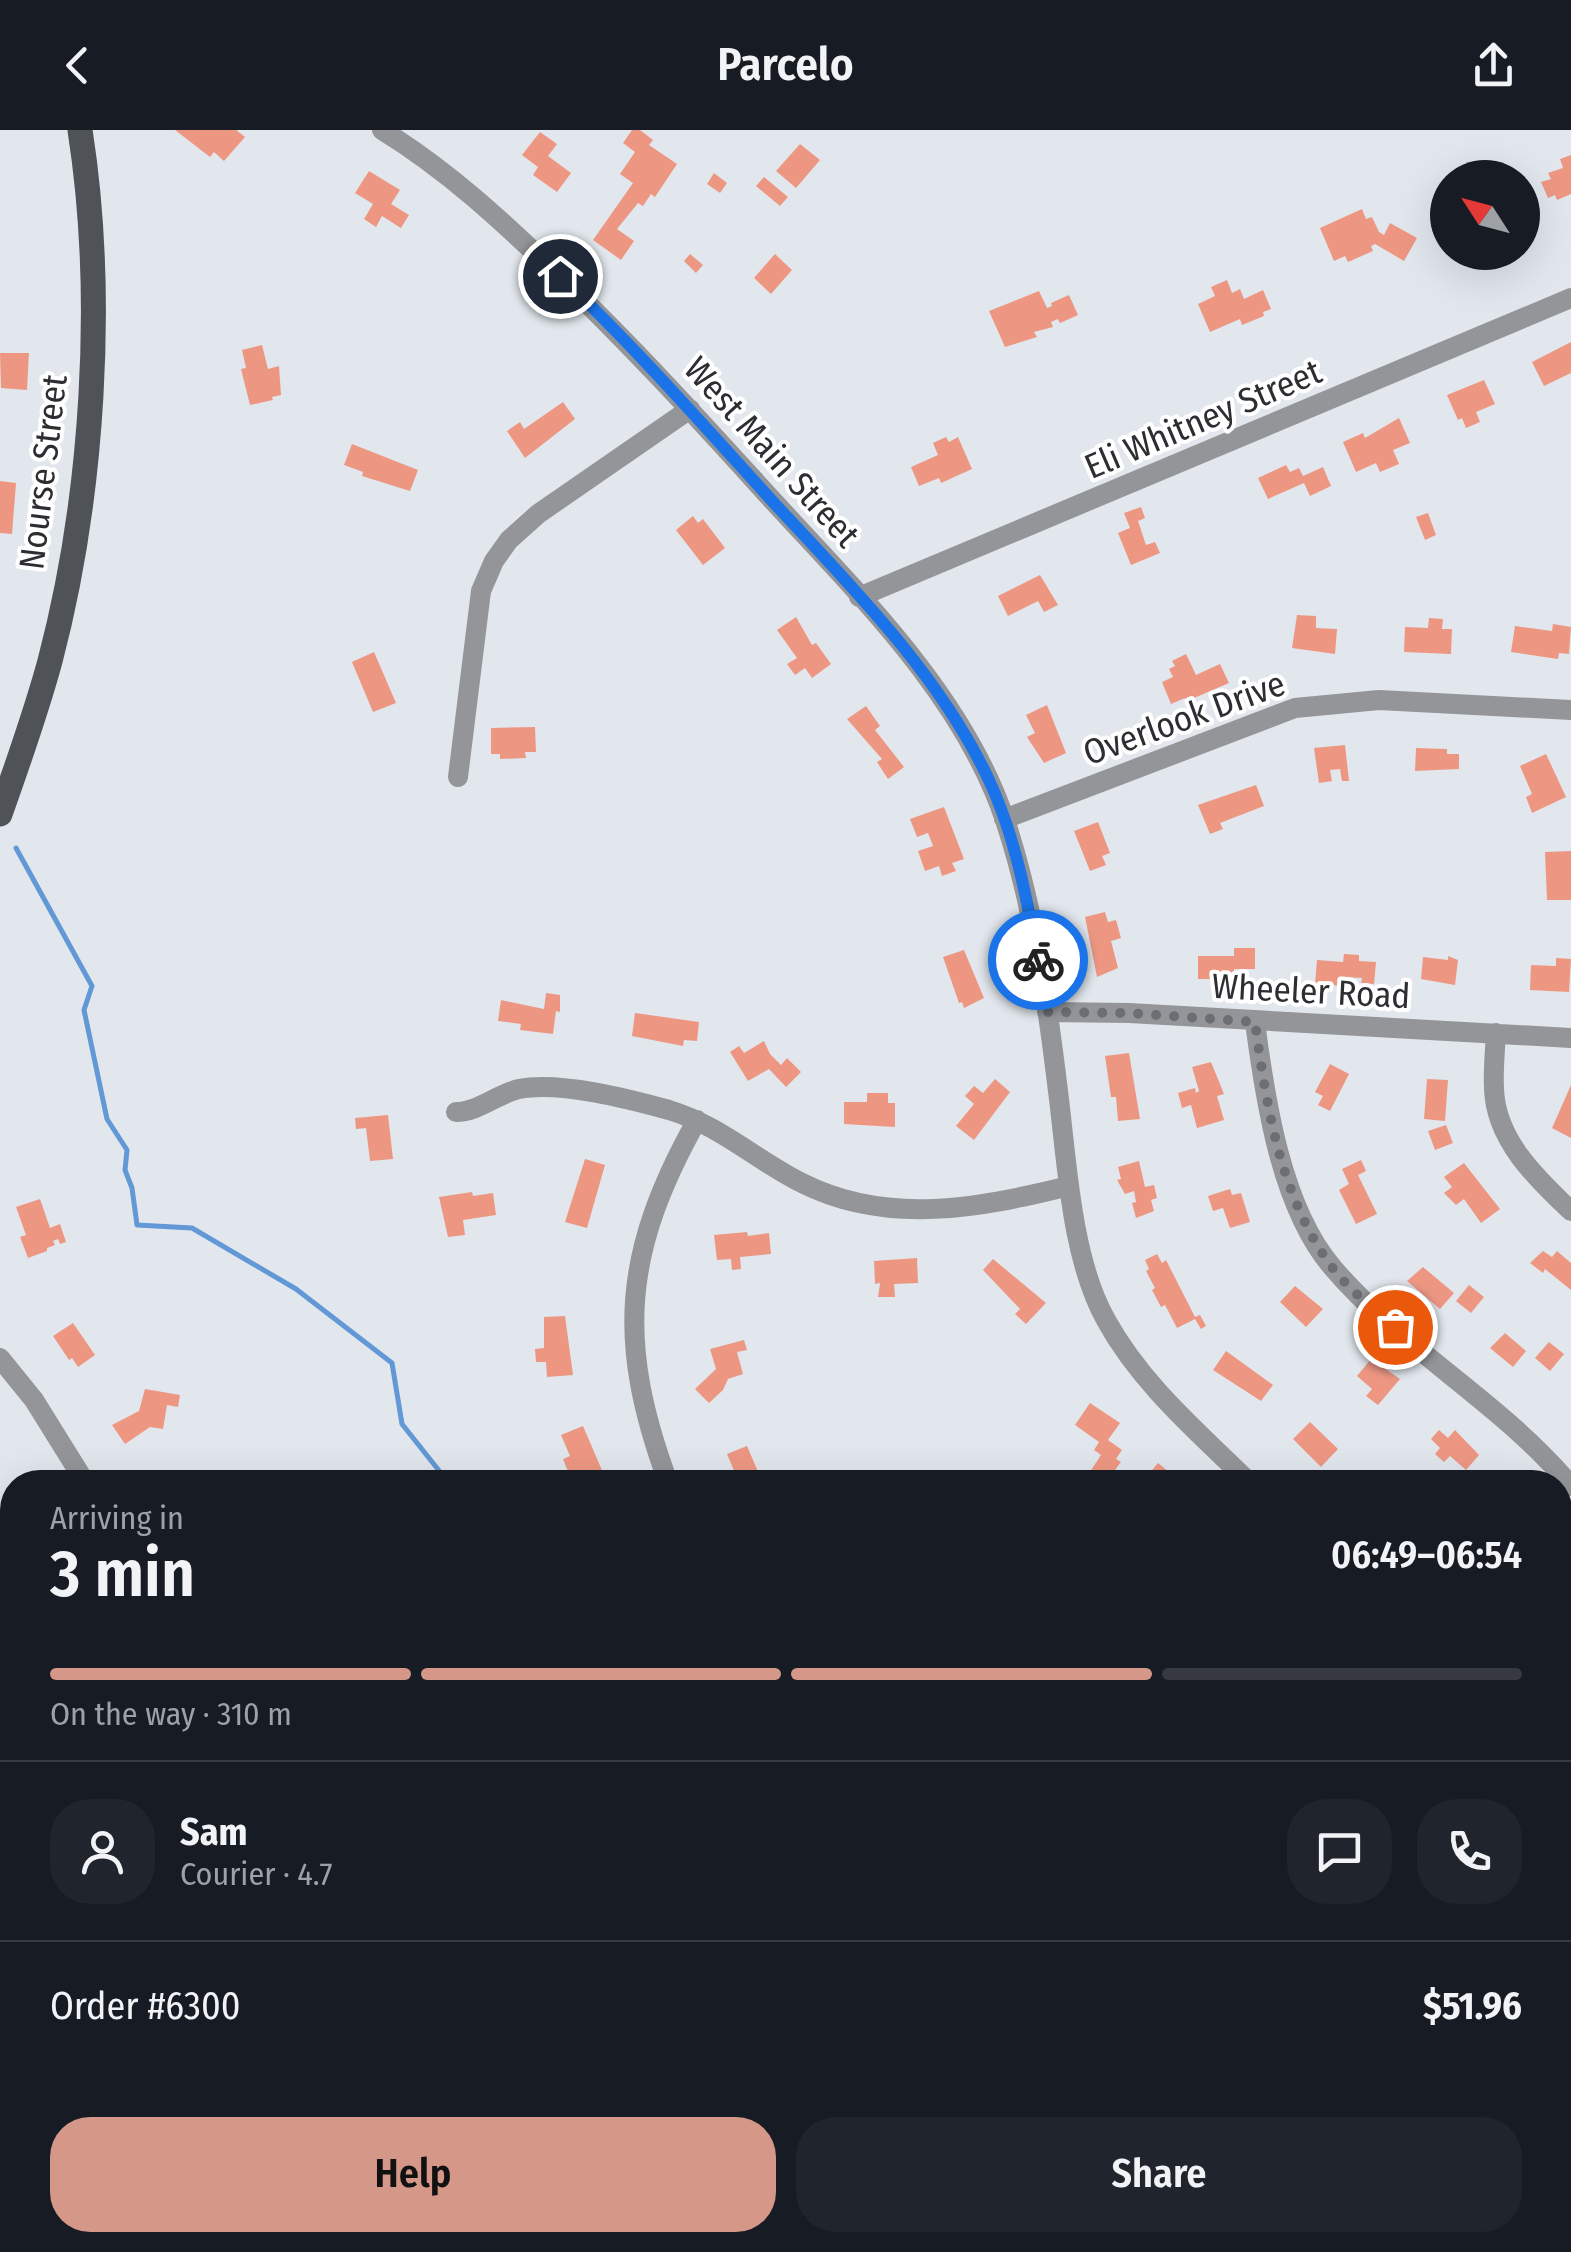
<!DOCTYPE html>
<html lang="en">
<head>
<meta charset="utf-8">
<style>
  body { margin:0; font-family:"Fira Sans Condensed",sans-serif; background:#20242c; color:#f1f3f6; height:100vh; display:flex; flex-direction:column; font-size:38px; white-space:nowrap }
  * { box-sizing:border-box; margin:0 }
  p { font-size:32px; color:#9ea1a6 }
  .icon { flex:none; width:55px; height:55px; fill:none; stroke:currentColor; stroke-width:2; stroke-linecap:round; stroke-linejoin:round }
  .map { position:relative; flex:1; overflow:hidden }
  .details { position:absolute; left:0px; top:1340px; width:1572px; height:782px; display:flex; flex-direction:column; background:#171b24; border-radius:40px 40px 0 0; box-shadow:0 10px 40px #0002 }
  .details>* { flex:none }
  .needle { width:65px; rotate:306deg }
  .controls { position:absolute; left:1430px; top:30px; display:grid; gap:20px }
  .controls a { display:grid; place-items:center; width:110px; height:110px; border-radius:50%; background:#171b24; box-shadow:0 10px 40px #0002; font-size:50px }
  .pin { position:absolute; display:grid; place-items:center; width:85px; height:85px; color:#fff; margin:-42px; border:5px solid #fff; border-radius:50%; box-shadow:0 2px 10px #0007 }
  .courier { position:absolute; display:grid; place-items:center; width:100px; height:100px; margin:-50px; border:8px solid #1a73e8; border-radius:50%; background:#fff; color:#222; box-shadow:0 2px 12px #0007 }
  .overview em { font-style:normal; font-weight:600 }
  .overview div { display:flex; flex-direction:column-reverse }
  .overview { display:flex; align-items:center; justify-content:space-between; height:170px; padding:0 50px }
  h1 { font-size:65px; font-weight:600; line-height:75px }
  .bar { display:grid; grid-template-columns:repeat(4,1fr); gap:15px 10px; align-content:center; height:120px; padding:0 50px }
  .bar i { height:12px; border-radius:8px; background:#363941 }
  .bar .on { background:#d59787 }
  .bar p { grid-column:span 4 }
  .line { display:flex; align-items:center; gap:25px; padding:0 50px; border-top:2px solid #363941 }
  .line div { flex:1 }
  .round { display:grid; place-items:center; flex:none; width:105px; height:105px; border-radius:40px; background:#20242c }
  .primary-button { display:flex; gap:20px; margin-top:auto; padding:20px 50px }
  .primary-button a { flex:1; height:115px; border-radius:40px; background:#d59787; color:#111; font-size:40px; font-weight:600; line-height:115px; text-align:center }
  .primary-button a+a { background:#20242c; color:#f1f3f6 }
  header { display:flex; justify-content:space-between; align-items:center; height:130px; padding:0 50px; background:#171b24; font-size:45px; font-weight:600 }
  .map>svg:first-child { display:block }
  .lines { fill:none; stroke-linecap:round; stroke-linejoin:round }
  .stream { stroke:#6298d5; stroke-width:5 }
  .building { fill:#ed9783 }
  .minor { stroke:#939598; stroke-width:20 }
  .major { stroke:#4f5358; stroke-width:25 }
  .done { stroke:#6b6f73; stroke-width:10; stroke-dasharray:0 18 }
  .route { stroke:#1a73e8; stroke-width:12 }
  .labels { text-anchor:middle; stroke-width:8; stroke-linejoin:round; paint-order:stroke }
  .street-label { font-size:35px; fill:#2c2e31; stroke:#fff }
</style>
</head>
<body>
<header><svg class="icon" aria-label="back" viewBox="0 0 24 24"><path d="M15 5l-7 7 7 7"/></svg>Parcelo<svg class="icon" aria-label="share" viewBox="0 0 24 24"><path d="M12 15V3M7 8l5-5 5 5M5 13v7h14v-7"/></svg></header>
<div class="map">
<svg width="1571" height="2122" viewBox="0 0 1571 2122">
  <rect width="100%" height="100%" fill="#e1e7ed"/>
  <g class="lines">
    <path class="stream" d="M16,718L92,856L84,880L107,989L127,1020L125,1040L132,1058L137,1095L192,1098L296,1159L392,1233L402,1294L448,1352
      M0,1700L5,1705L9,1746L12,1750
      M279,2110L290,2122
      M805,2110L814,2122"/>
  </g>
  <path class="building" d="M175,0H236L245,7L224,31L214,22L210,27Z
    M632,0H640L653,10L649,15L677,34L655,67L651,64L643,76L638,73L617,99L634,111L621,130L593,110L633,53L620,44L635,22L623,13Z
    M540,2L557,14L548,26L571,43L557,62L533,45L538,37L522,25Z
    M800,14L820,30L796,58L776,41Z
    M1571,25V64L1557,70L1555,65L1548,68L1541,52L1551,49L1548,43L1563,38L1560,29Z
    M369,41L400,60L391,74L409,85L401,98L382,86L376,97L364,89L373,74L355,63Z
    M714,43L727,53L720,63L707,54Z
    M764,47L788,67L780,76L756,56Z
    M1362,79L1366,89L1372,87L1379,102L1384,105L1390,93L1417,108L1404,131L1375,114L1371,116L1373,121L1348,132L1345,126L1334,131L1320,98Z
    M690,124L703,135L696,143L684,131Z
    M775,124L792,140L771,164L754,148Z
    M1227,150L1232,163L1240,159L1244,169L1263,160L1271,179L1263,182L1264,186L1242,195L1240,189L1210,202L1198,174L1215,166L1211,157Z
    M1039,161L1047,178L1052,176L1051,173L1069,165L1078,185L1060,193L1058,189L1051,192L1053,197L1034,202L1037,207L1005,217L989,181Z
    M1571,212V243L1544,256L1532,232Z
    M262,215L268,239L279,236L281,265L272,267L273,270L250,275L241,239L246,238L242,220Z
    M0,223H29L27,260L1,258Z
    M1484,250L1495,274L1476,282L1480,292L1466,298L1462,288L1458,290L1447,265Z
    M563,272L575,289L525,328L507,301L520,292L524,299Z
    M1399,288L1410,313L1393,320L1399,334L1380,342L1376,333L1356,342L1343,312L1363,303L1365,308Z
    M946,307L949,312L958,307L972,339L941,353L939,348L919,356L911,337L938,325L933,313Z
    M352,314L418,340L410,361L362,346L363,342L344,335Z
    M1286,335L1290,342L1299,338L1303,346L1323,337L1331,356L1310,366L1304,353L1268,369L1258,348Z
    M0,351L16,353L12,404L0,403Z
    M1141,377L1145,388L1138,391L1146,415L1155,412L1160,423L1131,435L1118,403L1130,398L1124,383Z
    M1428,383L1436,405L1425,410L1416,387Z
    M693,386L698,393L703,389L725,418L703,435L676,400Z
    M1040,445L1058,475L1044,482L1038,471L1008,486L998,466Z
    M1297,485L1316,486V498L1337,499L1335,524L1292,518Z
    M796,487L812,515L816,513L831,534L812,548L805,538L795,545L787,534L797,528L777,500Z
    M1429,488L1443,489L1442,499H1452L1451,524L1404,522L1405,497L1428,498Z
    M1553,494L1571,497L1569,524L1559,523L1558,529L1511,522L1515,496L1552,501Z
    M374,522L396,573L373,582L352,532Z
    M1186,524L1196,545L1220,534L1229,553L1187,571L1185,568L1171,574L1162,552L1173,547L1169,539L1175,536L1172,531Z
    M1047,575L1066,623L1044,633L1027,607L1035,603L1026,585Z
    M866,576L880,596L875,600L904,637L888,649L877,632L882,629L847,589Z
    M535,597L536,622H525L526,628L500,629V624H491V598Z
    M1345,615L1349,651H1342L1340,639L1330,640L1332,651L1319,653L1314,618Z
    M1416,618L1447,619V624H1459V639L1415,641Z
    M1546,624L1566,667L1532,683L1526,667L1532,664L1520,636Z
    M1256,655L1264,676L1220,693L1223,699L1210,704L1198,675Z
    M944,677L964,729L952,733L956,741L942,746L939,736L925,741L918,721L933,716L928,703L917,707L910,689Z
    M1098,692L1110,723L1102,726L1106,735L1090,741L1074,701Z
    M1571,721V770H1547L1545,722Z
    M1105,782L1108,792L1116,790L1121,808L1111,811L1118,838L1097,847L1085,787Z
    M1234,818H1255V839H1234V849H1198V826H1234Z
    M964,820L984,868L964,878L962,872L959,873L943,827Z
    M1344,824L1359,825V831L1376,832L1374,854L1361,853L1362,848L1344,847L1343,856L1315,854L1317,830L1343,832Z
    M1448,826L1458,830L1455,855L1421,849L1423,827L1448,830Z
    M1556,828L1571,829L1569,862L1530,860L1531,835L1556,836Z
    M546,863L560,865V882L556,881L553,904L520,900L521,894L498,891L501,870L544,879Z
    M635,883L699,892L697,911L684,910L683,916L632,906Z
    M764,911L770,924L781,935L787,928L801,942L786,957L769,939L748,951L730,922L739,916L744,923Z
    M1129,923L1140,989L1118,991L1116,967H1111L1105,926Z
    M1211,932L1224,964L1217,966L1224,990L1197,998L1191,975L1182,978L1178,963L1195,958L1196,963L1199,961L1192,937Z
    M1330,934L1349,944L1330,981L1318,975L1323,966L1315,962Z
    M995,949L1010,962L974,1010L956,996L974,974L965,966L974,956L983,963Z
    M1427,949L1448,950L1445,991L1424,989Z
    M1571,955V1008L1552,998Z
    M867,963H888V973H895V997L844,994V972H867Z
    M388,985L393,1029L370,1031L366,998L356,999L355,988Z
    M1446,995L1453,1013L1435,1020L1428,1001Z
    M585,1029L605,1035L587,1098L565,1092Z
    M1361,1030L1366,1041L1358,1045L1377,1084L1356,1094L1339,1060L1349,1054L1342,1039Z
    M1139,1031L1145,1057L1154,1055L1157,1068L1151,1070L1154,1081L1136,1088L1132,1073L1136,1072L1134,1061L1125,1064L1117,1050L1121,1049L1118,1037Z
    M1464,1033L1500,1079L1481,1093L1464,1069L1456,1075L1444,1063L1452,1057L1444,1047Z
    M1230,1059L1232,1065L1241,1063L1250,1092L1230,1098L1223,1078L1213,1081L1208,1066Z
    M472,1062L473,1066L493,1063L496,1085L463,1090L465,1105L448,1107L439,1067Z
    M40,1069L50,1098L60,1094L66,1112L60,1114L58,1109L53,1111L55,1115L47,1118V1121L28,1128L20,1107L26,1105L16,1077Z
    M747,1102L748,1106L769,1103L771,1124L740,1127L741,1139L732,1140L731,1129L717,1130L714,1105Z
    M1543,1121L1552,1127L1557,1121L1571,1133V1160L1545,1139L1543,1143L1530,1133Z
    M1157,1124L1162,1133L1166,1130L1195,1187L1200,1185L1206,1196L1201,1199L1195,1189L1177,1198L1165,1175L1161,1177L1152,1160L1155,1158L1146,1141L1149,1139L1145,1130Z
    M917,1128L918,1153L894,1154L895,1167H878L880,1153L875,1154L874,1131Z
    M993,1129L1046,1173L1026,1194L1015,1184L1020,1179L983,1140Z
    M1423,1137L1454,1163L1440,1179L1407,1151Z
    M1469,1155L1484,1167L1471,1183L1456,1171Z
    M1295,1156L1323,1179L1306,1197L1280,1172Z
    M565,1186L573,1245L547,1247L546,1232H536L535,1219L544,1218V1187Z
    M73,1193L95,1225L78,1237L72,1228L69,1230L53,1206Z
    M1505,1203L1526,1221L1513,1237L1490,1218Z
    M744,1210L747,1220L737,1222L743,1244L728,1249L723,1260L709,1273L695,1259L716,1239L710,1219Z
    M1549,1212L1564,1224L1550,1241L1535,1228Z
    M1226,1221L1273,1255L1261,1271L1213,1240Z
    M1371,1229L1400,1249L1378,1275L1366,1266L1372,1259L1357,1246Z
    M145,1259L180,1265L178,1277L167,1275L163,1299L150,1297L125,1314L112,1295L139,1281Z
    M1090,1273L1120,1293L1108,1310L1122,1320L1116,1329L1121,1332L1106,1352H1092L1086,1348L1101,1325L1094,1320L1099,1312L1075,1295Z
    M1310,1292L1338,1319L1321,1337L1293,1309Z
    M583,1296L607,1352L572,1351L563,1329L570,1326L561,1305Z
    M1439,1300L1448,1308L1455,1300L1479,1325L1466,1340L1450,1326L1444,1332L1435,1324L1440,1318L1431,1309Z
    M747,1316L759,1344L770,1340L775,1352H733L730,1345L735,1343L727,1324Z
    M1158,1333L1175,1347L1171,1352L1144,1350Z
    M12,1374V1420L0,1394V1382Z
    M1560,1489H1563L1564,1504L1569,1503V1509H1565L1566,1522L1560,1523Z
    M1571,1597V1627L1566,1628L1571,1654L1560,1655V1598Z
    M1564,1723H1571V1761H1567L1566,1767L1560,1766Z
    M1560,1938L1571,1939V2006L1560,2005Z
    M479,2110H509L523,2122H488Z
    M1333,2110H1369L1371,2122H1348L1347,2116L1335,2119Z"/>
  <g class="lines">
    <path class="minor" d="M382,0C447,40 501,90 556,143C629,213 697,287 764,361C853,459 962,562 1005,690C1034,778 1047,870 1058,961C1067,1031 1071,1128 1106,1190C1141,1254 1198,1302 1249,1352
      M859,467L1571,168
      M458,647L481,461L494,431L509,410L538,384L690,279
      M1004,689L1295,578L1379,570L1571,580
      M1047,882L1129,883L1571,908
      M1255,892C1265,969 1281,1078 1333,1138C1403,1220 1502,1273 1571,1356
      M1496,903C1495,921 1493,940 1494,958C1495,1009 1536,1048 1571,1081
      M456,982C478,982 497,964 519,959C560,951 629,969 669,980C719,995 756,1030 802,1053C887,1096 981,1078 1069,1056
      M0,1228L34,1270L85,1352
      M668,1352C616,1211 623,1122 697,990
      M1560,1807L1571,1808
      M577,2110L587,2122
      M1467,2110L1469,2122"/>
    <path class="major" d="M0,684C18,633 36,583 50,531C93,368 106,167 80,0"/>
  </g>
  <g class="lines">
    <path class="done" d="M1038,830L1047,882L1129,883L1255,892C1266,973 1280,1065 1329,1133C1346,1157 1372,1178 1395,1197"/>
    <path class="route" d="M560,146C636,218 704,296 774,373C852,457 938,543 988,648C1015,705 1027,769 1038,830"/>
  </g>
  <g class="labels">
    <g class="street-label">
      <text transform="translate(1203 289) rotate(-23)" y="12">Eli Whitney Street</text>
      <text transform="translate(772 322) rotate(48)" y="12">West Main Street</text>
      <text transform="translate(43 342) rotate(-83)" y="12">Nourse Street</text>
      <text transform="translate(1184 588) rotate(-20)" y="12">Overlook Drive</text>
      <text transform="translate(1311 861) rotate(3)" y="12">Wheeler Road</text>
    </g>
  </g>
</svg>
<div class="controls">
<a><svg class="needle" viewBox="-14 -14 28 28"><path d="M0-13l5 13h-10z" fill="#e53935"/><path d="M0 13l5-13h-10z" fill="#9ea1a6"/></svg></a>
</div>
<div class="pin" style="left:1395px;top:1197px;background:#ea580c"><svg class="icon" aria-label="bag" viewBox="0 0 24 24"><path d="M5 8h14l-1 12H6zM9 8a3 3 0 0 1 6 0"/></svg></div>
<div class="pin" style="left:560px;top:146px;background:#1f2937"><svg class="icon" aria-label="home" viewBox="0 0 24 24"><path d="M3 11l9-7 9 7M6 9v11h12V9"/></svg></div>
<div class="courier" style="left:1038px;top:830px"><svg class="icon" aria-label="bike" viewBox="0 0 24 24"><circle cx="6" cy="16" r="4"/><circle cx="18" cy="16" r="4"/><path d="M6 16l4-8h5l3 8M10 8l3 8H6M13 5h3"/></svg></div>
<section class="details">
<div class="overview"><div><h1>3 min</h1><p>Arriving in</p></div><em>06:49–06:54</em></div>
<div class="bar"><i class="on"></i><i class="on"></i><i class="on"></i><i></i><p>On the way · 310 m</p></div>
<div class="line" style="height:180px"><a class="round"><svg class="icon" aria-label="person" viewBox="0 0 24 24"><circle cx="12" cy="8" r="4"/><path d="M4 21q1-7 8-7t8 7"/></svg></a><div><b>Sam</b><p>Courier · 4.7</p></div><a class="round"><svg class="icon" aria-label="chat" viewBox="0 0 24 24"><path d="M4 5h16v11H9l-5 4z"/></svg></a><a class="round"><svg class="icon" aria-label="phone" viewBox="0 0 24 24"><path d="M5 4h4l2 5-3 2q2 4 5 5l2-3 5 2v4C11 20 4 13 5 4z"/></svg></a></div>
<div class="line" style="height:130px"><div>Order #6300</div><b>$51.96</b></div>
<div class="primary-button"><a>Help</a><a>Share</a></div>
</section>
</div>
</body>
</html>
